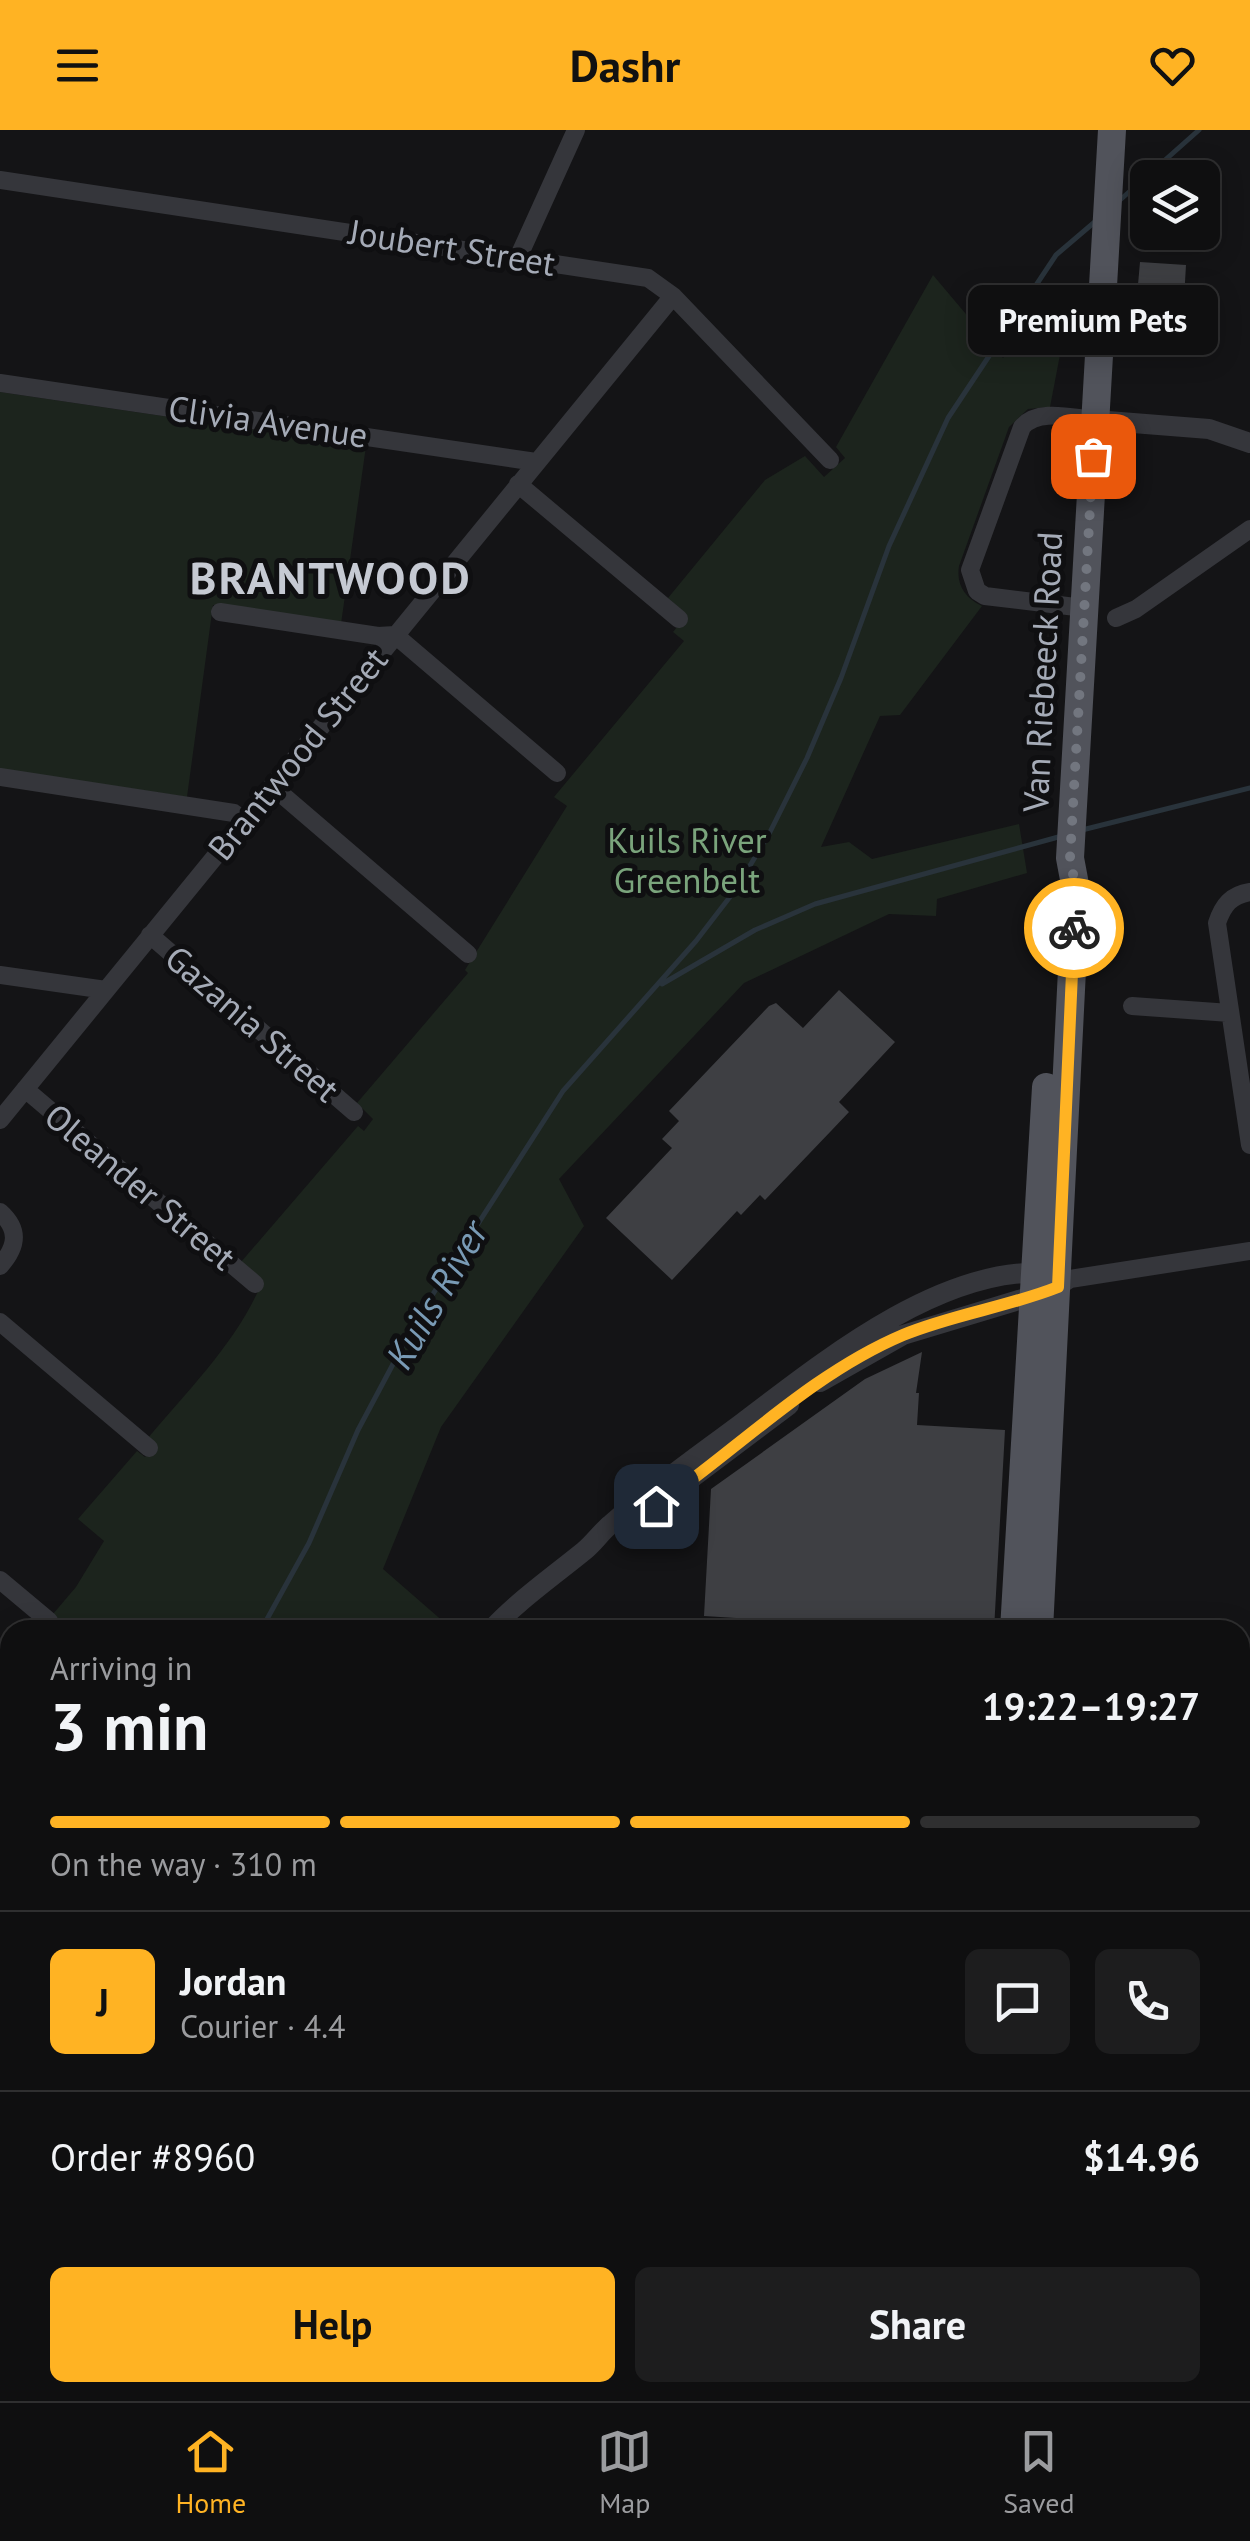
<!DOCTYPE html>
<html lang="en">
<head>
<meta charset="utf-8">
<style>
  body { margin:0; font-family:"PT Sans",sans-serif; background:#1d1d1e; color:#f1f3f6; height:100vh; display:flex; flex-direction:column; font-size:38px; white-space:nowrap }
  * { box-sizing:border-box; margin:0 }
  p { font-size:32px; color:#9b9c9f }
  .icon { flex:none; width:55px; height:55px; fill:none; stroke:currentColor; stroke-width:2; stroke-linecap:round; stroke-linejoin:round }
  .map { position:relative; flex:1; overflow:hidden }
  .sheet { position:absolute; left:0px; top:1490px; width:1250px; height:782px; display:flex; flex-direction:column; background:#0f0f10; border-radius:30px 30px 0 0; box-shadow:0 5px 25px #0003,0 0 0 2px #2f2f30 }
  .sheet>* { flex:none }
  .tools { position:absolute; left:1130px; top:30px; display:grid; gap:20px }
  .tools a { display:grid; place-items:center; width:90px; height:90px; border-radius:15px; background:#0f0f10; box-shadow:0 5px 25px #0003,0 0 0 2px #2f2f30; font-size:50px }
  .pin { position:absolute; display:grid; place-items:center; width:85px; height:85px; color:#fff; margin:-42px; border-radius:20px; box-shadow:0 5px 15px #0006 }
  .courier { position:absolute; display:grid; place-items:center; width:100px; height:100px; margin:-50px; border:8px solid #ffb323; border-radius:50%; background:#fff; color:#222; box-shadow:0 2px 12px #0007 }
  .bubble { position:absolute; height:70px; border-radius:15px; background:#0f0f10; box-shadow:0 5px 25px #0003,0 0 0 2px #2f2f30; font-size:32px; font-weight:600; line-height:70px; text-align:center }
  .head em { font-style:normal; font-weight:600 }
  .head div { display:flex; flex-direction:column-reverse }
  .head { display:flex; align-items:center; justify-content:space-between; height:170px; padding:0 50px }
  h1 { font-size:65px; font-weight:600; line-height:75px }
  .bar { display:grid; grid-template-columns:repeat(4,1fr); gap:15px 10px; align-content:center; height:120px; padding:0 50px }
  .bar i { height:12px; border-radius:8px; background:#2f2f30 }
  .bar .active { background:#ffb323 }
  .bar p { grid-column:span 4 }
  .line { display:flex; align-items:center; gap:25px; padding:0 50px; border-top:2px solid #2f2f30 }
  .line div { flex:1 }
  .round { display:grid; place-items:center; flex:none; width:105px; height:105px; border-radius:15px; background:#1d1d1e }
  .cta { display:flex; gap:20px; margin-top:auto; padding:20px 50px }
  .cta a { flex:1; height:115px; border-radius:15px; background:#ffb323; color:#111; font-size:40px; font-weight:600; line-height:115px; text-align:center }
  .cta a+a { background:#1d1d1e; color:#f1f3f6 }
  header { display:flex; justify-content:space-between; align-items:center; height:130px; padding:0 50px; background:#ffb323; color:#111; font-size:45px; font-weight:600 }
  .dock { display:flex; justify-content:space-around; align-items:center; height:140px; border-top:2px solid #2f2f30; background:#0f0f10; font-size:28px; color:#9b9c9f }
  .dock a { display:grid; justify-items:center; gap:5px }
  .dock .active { color:#ffb323 }
  .map>svg:first-child { display:block }
  .green { fill:#1c241d }
  .lines { fill:none; stroke-linecap:round; stroke-linejoin:round }
  .stream { stroke:#29333b; stroke-width:5 }
  .building { fill:#3e3f43 }
  .minor { stroke:#35363b; stroke-width:18 }
  .tertiary { stroke:#35363b; stroke-width:20 }
  .primary { stroke:#51535b; stroke-width:28 }
  .done { stroke:#72767f; stroke-width:10; stroke-dasharray:0 18 }
  .route { stroke:#ffb323; stroke-width:12 }
  .labels { text-anchor:middle; stroke-width:10; stroke-linejoin:round; paint-order:stroke }
  .street-label { font-size:35px; fill:#a5abb7; stroke:#0f0f11 }
  .park-label { font-size:35px; fill:#7aa47c; stroke:#0f0f11 }
  .water-label { font-size:38px; font-style:italic; fill:#799ab5; stroke:#0f0f11 }
  .district-label { font-size:45px; font-weight:bold; letter-spacing:2.5px; fill:#c6cad3; stroke:#0f0f11 }
</style>
</head>
<body>
<header><svg class="icon" aria-label="menu" viewBox="0 0 24 24"><path d="M4 6h16M4 12h16M4 18h16"/></svg>Dashr<svg class="icon" aria-label="heart" viewBox="0 0 24 24"><path d="M12 20l-8-8c-3-5 5-10 8-4 3-6 11-1 8 4z"/></svg></header>
<div class="map">
<svg width="1250" height="2271" viewBox="0 0 1250 2271">
  <rect width="100%" height="100%" fill="#141416"/>
  <path class="green" d="M933,145L1003,228L1050,178L1068,183L1050,277L1028,279L1009,297L959,436C956,455 965,468 982,476L900,585L880,586L821,717L849,712L872,729L1019,694L1027,743L937,769L936,786L889,784L744,853L559,1049L584,1096L441,1297L383,1439L453,1500H49L59,1489L53,1484L76,1457L104,1411L78,1389L137,1321L145,1327L155,1314L148,1308C190,1258 238,1211 263,1150L241,1132L358,996L364,1001L373,989L357,973L468,843L465,840L567,676L554,667L684,511L673,502L687,485L668,468L765,350L805,326L824,347L845,328L836,317Z
    M0,262L366,316L341,494L213,475L187,667L0,639Z
    M0,1602L10,1608V2255L1,2271Z"/>
  <g class="lines">
    <path class="stream" d="M1120,70L1199,0
      M1082,700L1250,658
      M662,854L755,800L815,774L1062,706
      M261,1500L309,1413L358,1300L417,1189L563,961L696,811L736,759L770,702L807,628L841,548L889,416L948,288L1056,125L1097,90
      M0,1864L10,1852"/>
  </g>
  <path class="building" d="M1140,132L1186,135L1184,169L1137,166Z
    M839,860L895,912L839,972L849,982L831,1001L765,1070L760,1065L741,1085L737,1081L672,1150L606,1088L672,1018L662,1009L679,991L669,981L769,876L776,873L803,898Z
    M922,1222L916,1263H919L917,1295L1005,1300L994,1500H819V1493L704,1486L711,1359L865,1249Z"/>
  <g class="lines">
    <path class="minor" d="M0,50L648,148L673,166L830,330
      M518,128L576,0
      M0,253L536,332
      M518,354L679,489
      M1084,478L985,466L977,461L970,440L1022,297C1038,278 1072,288 1095,290
      M220,482L378,506L395,505L557,643
      M1116,488L1136,479L1250,399
      M0,647L234,683L244,690
      M272,656L468,824
      M1250,762C1231,765 1223,775 1217,793L1250,1015
      M150,805L354,982
      M0,845L106,860
      M1132,876L1230,883
      M25,959L255,1154
      M0,990L673,166
      M0,1082C20,1100 17,1117 0,1136
      M1058,1157L1070,1149L1250,1121
      M0,1192L149,1318
      M0,1450L49,1491
      M0,1587L10,1593
      M1240,1689L1250,1691
      M274,2271L279,2262
      M571,2271L572,2262
      M772,2271V2262"/>
    <path class="tertiary" d="M1095,290L1209,299L1250,313
      M820,1252L903,1205L1042,1163
      M632,1393L789,1275
      M491,1500C519,1470 552,1447 584,1421C594,1413 601,1402 611,1394C651,1359 695,1328 738,1296C820,1234 939,1136 1047,1143
      M1240,1962L1250,1964
      M1240,1995L1250,1997
      M21,2271L26,2262"/>
    <path class="primary" d="M1014,1500L1046,957
      M1039,1500L1076,760L1070,728L1112,0
      M969,2271L970,2262
      M990,2271L991,2262"/>
  </g>
  <g class="lines">
    <path class="done" d="M1074,798L1076,760L1070,728L1093,326"/>
    <path class="route" d="M656,1376C738,1319 811,1244 903,1205C954,1184 1008,1177 1058,1157L1074,798"/>
  </g>
  <g class="labels">
    <g class="street-label">
      <text transform="translate(452 118) rotate(9)" y="12">Joubert Street</text>
      <text transform="translate(268 292) rotate(8)" y="12">Clivia Avenue</text>
      <text transform="translate(1043 542) rotate(-87)" y="12">Van Riebeeck Road</text>
      <text transform="translate(298 624) rotate(-51)" y="12">Brantwood Street</text>
      <text transform="translate(252 894) rotate(41)" y="12">Gazania Street</text>
      <text transform="translate(140 1057) rotate(40)" y="12">Oleander Street</text>
    </g>
    <g class="park-label">
      <text x="687" y="723">Kuils River<tspan x="687" dy="40">Greenbelt</tspan></text>
    </g>
    <g class="water-label">
      <text transform="translate(437 1165) rotate(-60)" y="13">Kuils River</text>
    </g>
    <g class="district-label">
      <text x="331" y="464">BRANTWOOD</text>
    </g>
  </g>
</svg>
<div class="tools">
<a><svg class="icon" aria-label="layers" viewBox="0 0 24 24"><path d="M12 4l9 5-9 5-9-5zM3 14l9 5 9-5"/></svg></a>
</div>
<div class="pin" style="left:1093px;top:326px;background:#ea580c"><svg class="icon" aria-label="bag" viewBox="0 0 24 24"><path d="M5 8h14l-1 12H6zM9 8a3 3 0 0 1 6 0"/></svg></div>
<div class="pin" style="left:656px;top:1376px;background:#1f2937"><svg class="icon" aria-label="home" viewBox="0 0 24 24"><path d="M3 11l9-7 9 7M6 9v11h12V9"/></svg></div>
<div class="courier" style="left:1074px;top:798px"><svg class="icon" aria-label="bike" viewBox="0 0 24 24"><circle cx="6" cy="16" r="4"/><circle cx="18" cy="16" r="4"/><path d="M6 16l4-8h5l3 8M10 8l3 8H6M13 5h3"/></svg></div>
<div class="bubble" style="left:968px;top:155px;width:250px">Premium Pets</div>
<section class="sheet">
<div class="head"><div><h1>3 min</h1><p>Arriving in</p></div><em>19:22–19:27</em></div>
<div class="bar"><i class="active"></i><i class="active"></i><i class="active"></i><i></i><p>On the way · 310 m</p></div>
<div class="line" style="height:180px"><b class="round" style="background:#ffb323;color:#111">J</b><div><b>Jordan</b><p>Courier · 4.4</p></div><a class="round"><svg class="icon" aria-label="chat" viewBox="0 0 24 24"><path d="M4 5h16v11H9l-5 4z"/></svg></a><a class="round"><svg class="icon" aria-label="phone" viewBox="0 0 24 24"><path d="M5 4h4l2 5-3 2q2 4 5 5l2-3 5 2v4C11 20 4 13 5 4z"/></svg></a></div>
<div class="line" style="height:130px"><div>Order #8960</div><b>$14.96</b></div>
<div class="cta"><a>Help</a><a>Share</a></div>
</section>
</div>
<nav class="dock">
<a class="active"><svg class="icon" aria-label="home" viewBox="0 0 24 24"><path d="M3 11l9-7 9 7M6 9v11h12V9"/></svg>Home</a>
<a><svg class="icon" aria-label="map" viewBox="0 0 24 24"><path d="M3 6l6-2 6 2 6-2v14l-6 2-6-2-6 2zM9 4v14M15 6v14"/></svg>Map</a>
<a><svg class="icon" aria-label="saved" viewBox="0 0 24 24"><path d="M7 4h10v16l-5-4-5 4z"/></svg>Saved</a>
</nav>
</body>
</html>
